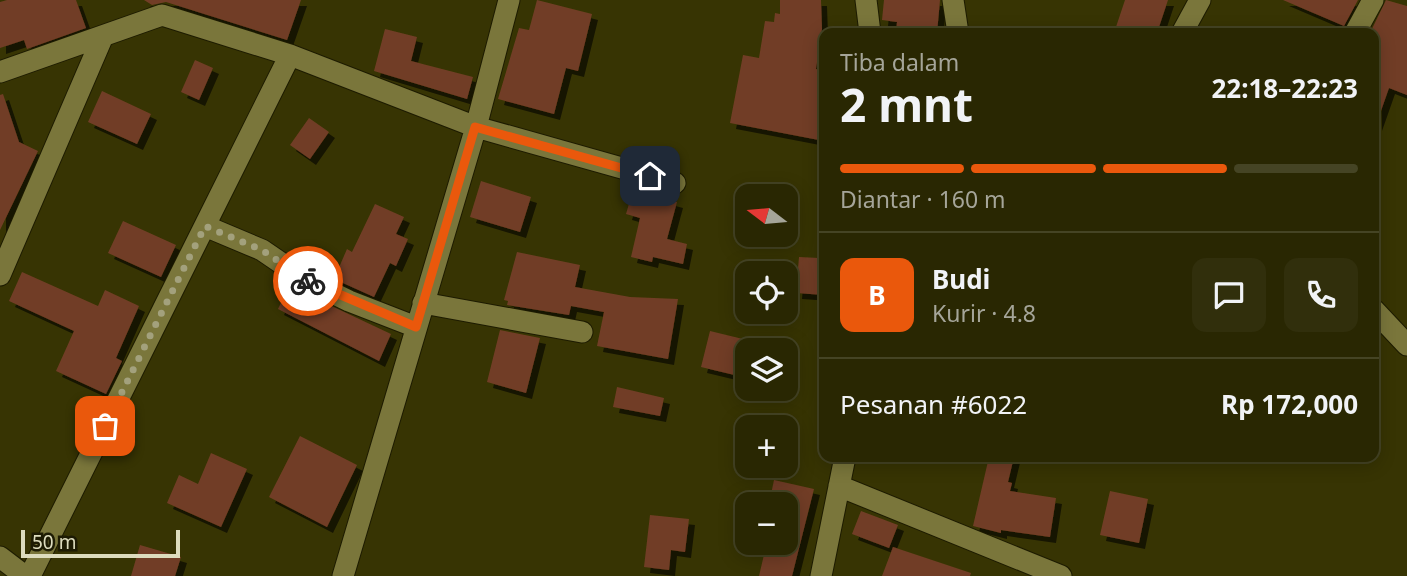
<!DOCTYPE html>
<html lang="id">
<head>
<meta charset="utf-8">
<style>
  body { margin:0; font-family:"Noto Sans",sans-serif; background:#312f0c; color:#f1f3f6; height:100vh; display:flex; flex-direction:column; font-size:26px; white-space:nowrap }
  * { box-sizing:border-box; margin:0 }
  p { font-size:23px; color:#a5a599 }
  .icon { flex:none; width:38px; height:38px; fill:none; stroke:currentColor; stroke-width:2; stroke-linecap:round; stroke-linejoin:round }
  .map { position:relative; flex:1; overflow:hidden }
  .details { position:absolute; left:819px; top:28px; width:560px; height:434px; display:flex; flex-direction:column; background:#292702; border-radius:14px; box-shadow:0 4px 18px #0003,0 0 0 2px #454424 }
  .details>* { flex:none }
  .needle { width:46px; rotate:286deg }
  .buttons { position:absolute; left:735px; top:184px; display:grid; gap:14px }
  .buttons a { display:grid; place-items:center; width:63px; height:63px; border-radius:14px; background:#292702; box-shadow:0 4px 18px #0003,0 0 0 2px #454424; font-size:35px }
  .scale { position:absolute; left:21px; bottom:18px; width:159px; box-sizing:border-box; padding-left:7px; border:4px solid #dddcbe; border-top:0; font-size:19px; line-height:24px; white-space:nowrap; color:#dddcbe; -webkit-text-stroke:5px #1d1b03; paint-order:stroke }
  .pin { position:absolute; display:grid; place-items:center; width:60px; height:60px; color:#fff; margin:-30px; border-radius:14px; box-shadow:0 4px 10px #0006 }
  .courier { position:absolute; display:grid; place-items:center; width:70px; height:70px; margin:-35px; border:5px solid #ea580c; border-radius:50%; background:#fff; color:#222; box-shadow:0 2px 9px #0007 }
  .headline em { font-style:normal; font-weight:700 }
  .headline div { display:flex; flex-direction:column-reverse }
  .headline { display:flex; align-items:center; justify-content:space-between; height:119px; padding:0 21px }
  h1 { font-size:46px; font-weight:700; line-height:52px }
  .bar { display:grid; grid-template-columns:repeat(4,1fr); gap:10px 7px; align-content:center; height:84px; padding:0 21px }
  .bar i { height:9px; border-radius:5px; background:#454424 }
  .bar .on { background:#ea580c }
  .bar p { grid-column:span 4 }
  .line { display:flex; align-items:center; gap:18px; padding:0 21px; border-top:2px solid #454424 }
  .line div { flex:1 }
  .round { display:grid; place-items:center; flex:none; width:74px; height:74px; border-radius:14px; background:#312f0c }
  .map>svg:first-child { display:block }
  .building { fill:#713e25; filter:url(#shadow) }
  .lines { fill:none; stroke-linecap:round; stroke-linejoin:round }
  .minor-casing { stroke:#1d1b00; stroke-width:23 }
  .minor { stroke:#7a763b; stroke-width:21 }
  .done { stroke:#a3a17d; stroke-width:7; stroke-dasharray:0 12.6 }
  .route { stroke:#ea580c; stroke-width:9 }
</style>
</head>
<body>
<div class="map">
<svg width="1407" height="576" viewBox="0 0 1407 576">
  <defs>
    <filter id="shadow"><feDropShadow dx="6" dy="6" stdDeviation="0" flood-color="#0009"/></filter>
  </defs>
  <rect width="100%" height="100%" fill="#373403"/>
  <path class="building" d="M7,0H76L86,28L27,49L24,40L0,48V2Z
    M144,0H301L287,40L166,2L152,5Z
    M537,0L592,14L578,71L566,68L554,114L498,99L519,28L529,30Z
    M780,0H821L822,29L816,69L824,70V141L730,123L743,55L759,58L765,21L774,22L775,13L780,14Z
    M884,0H940L937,33H896L897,22L882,20Z
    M1125,0H1168L1157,33H1114Z
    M1283,0H1358L1344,26Z
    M1386,0L1407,6V95L1389,88L1376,125L1374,33H1370Z
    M385,29L417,37L411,61L473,77L467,99L374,71Z
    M195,60L213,68L199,100L181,92Z
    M102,91L151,114L137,144L88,122Z
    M3,94L19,142L38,151L0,230V95Z
    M309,118L329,132L310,159L290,145Z
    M481,181L531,197L520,232L470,217Z
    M633,190L677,202L667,239L687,244L683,264L653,257L652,262L631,257L640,218L626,214Z
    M375,204L404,217L396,234L408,239L396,266L390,263L374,297L334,279L347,249L352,252Z
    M123,221L176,245L161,277L108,253Z
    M517,252L580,265L575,287L630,297L678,299L668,359L597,346L604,312L571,306L569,315L507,305L508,301L504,300Z
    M799,257L819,258L818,271H824V295L796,293Z
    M22,272L98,306L105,290L139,306L116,358L122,361L106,394L56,371L74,331L9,301Z
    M289,286L391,334L379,361L278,309Z
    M500,330L540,338L526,393L487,382Z
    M710,331L747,340V378L701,367Z
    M617,387L664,398L660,416L613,407Z
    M300,436L357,465L327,527L269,497Z
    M211,453L247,469L221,527L167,503L179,475L198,484Z
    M989,457H1014L1008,482L1012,483L1010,491L1056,498L1050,537L1001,530V533L973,526Z
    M774,480L814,489L792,576H759L767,542H786V504H769Z
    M1110,491L1148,499L1139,543L1100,535Z
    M861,511L898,525L889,548L852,534Z
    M650,515L689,519L685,552L671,550L669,570L644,567Z
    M140,545L181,557L175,576H131Z
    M893,547L971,573L970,576H882Z"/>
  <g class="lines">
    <defs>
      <path id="minor" d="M866,0L870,33
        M953,0L958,33
        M1182,33L1200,0
        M1355,33L1373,0
        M0,72L162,15L290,55L476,127L675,183
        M205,226L262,250L306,280L349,301L416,327
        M0,275L103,36
        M423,303L582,332
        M1374,310L1407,345
        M839,486L1061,576
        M0,557L25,576
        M30,576L290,55
        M343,576L476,127L509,0
        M821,576L845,457"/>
    </defs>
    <use href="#minor" class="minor-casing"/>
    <use href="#minor" class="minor"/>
  </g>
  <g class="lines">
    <path class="done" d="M105,426L205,226L262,250L308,281"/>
    <path class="route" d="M308,281L416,327L475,127L650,176"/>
  </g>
</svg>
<div class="buttons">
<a><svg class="needle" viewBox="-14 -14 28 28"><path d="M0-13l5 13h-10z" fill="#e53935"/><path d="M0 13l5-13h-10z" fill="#a5a599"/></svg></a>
<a><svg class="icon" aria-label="locate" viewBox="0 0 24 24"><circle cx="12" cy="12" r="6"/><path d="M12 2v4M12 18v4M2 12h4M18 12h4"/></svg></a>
<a><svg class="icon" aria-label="layers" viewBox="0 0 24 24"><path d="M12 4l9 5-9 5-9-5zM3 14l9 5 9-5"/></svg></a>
<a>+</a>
<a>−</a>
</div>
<div class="scale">50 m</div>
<div class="pin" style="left:105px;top:426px;background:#ea580c"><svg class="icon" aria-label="bag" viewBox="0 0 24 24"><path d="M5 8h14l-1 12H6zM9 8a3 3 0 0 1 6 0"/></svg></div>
<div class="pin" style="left:650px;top:176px;background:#1f2937"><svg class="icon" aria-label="home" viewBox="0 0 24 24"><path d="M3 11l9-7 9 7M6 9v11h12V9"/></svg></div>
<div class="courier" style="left:308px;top:281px"><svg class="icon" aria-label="bike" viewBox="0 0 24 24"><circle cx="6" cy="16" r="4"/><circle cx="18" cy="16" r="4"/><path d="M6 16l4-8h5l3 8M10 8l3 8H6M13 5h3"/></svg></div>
<section class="details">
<div class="headline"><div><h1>2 mnt</h1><p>Tiba dalam</p></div><em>22:18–22:23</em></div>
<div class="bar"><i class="on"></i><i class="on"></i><i class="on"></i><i></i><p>Diantar · 160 m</p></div>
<div class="line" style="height:126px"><b class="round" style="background:#ea580c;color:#fff">B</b><div><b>Budi</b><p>Kurir · 4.8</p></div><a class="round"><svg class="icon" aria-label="chat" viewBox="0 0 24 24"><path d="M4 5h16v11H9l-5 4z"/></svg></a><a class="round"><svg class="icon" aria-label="phone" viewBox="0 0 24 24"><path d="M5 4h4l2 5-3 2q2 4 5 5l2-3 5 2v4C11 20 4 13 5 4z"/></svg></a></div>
<div class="line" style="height:91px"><div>Pesanan #6022</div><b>Rp 172,000</b></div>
</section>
</div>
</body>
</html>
